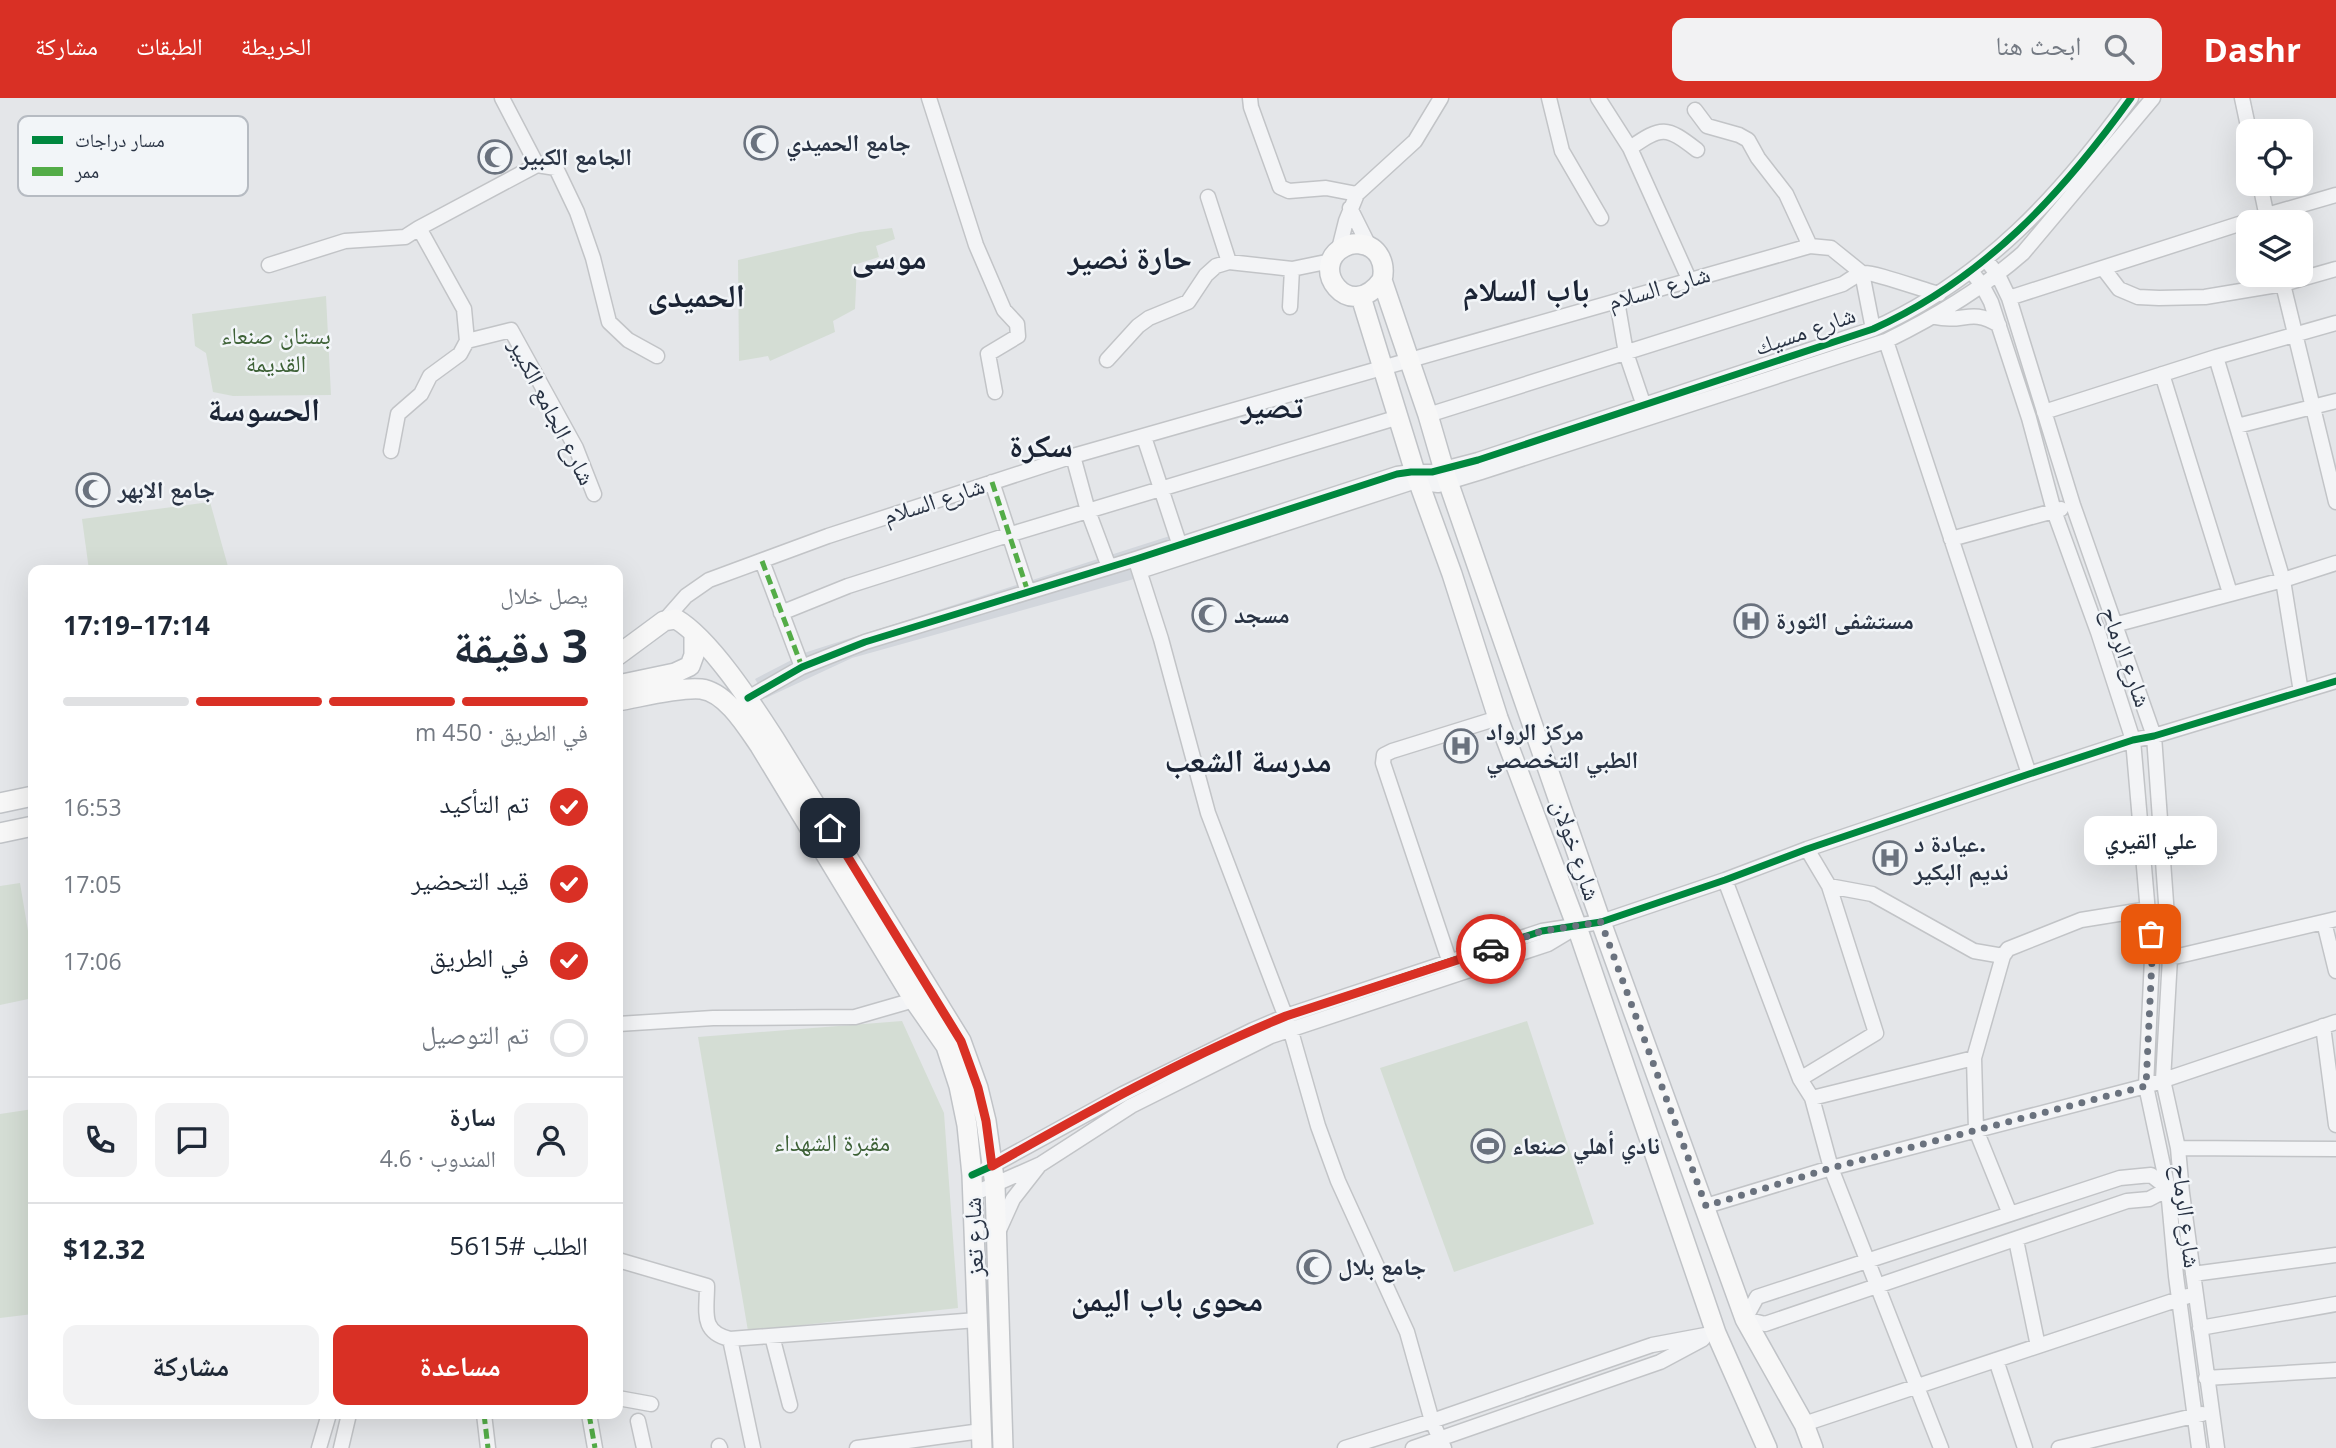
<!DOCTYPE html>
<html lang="ar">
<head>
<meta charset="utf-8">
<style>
  body { margin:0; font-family:"Open Sans","Noto Naskh Arabic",sans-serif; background:#f2f2f3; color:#1f2937; direction:rtl; height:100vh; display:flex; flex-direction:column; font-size:26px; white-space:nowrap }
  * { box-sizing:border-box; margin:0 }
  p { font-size:23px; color:#747a83 }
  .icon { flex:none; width:38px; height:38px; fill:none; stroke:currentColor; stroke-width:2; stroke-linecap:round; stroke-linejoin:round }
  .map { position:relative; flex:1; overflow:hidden; direction:ltr }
  .details { position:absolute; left:28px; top:467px; width:595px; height:854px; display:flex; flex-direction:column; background:#fff; border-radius:14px; box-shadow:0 7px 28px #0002; direction:rtl }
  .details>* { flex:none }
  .controls { position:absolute; left:2236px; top:21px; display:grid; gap:14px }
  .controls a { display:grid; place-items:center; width:77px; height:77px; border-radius:14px; background:#fff; box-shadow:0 7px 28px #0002; font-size:35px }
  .pin { position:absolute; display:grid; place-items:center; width:60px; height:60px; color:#fff; margin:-30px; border-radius:14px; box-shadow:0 4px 10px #0006 }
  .courier { position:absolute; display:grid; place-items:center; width:70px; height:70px; margin:-35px; border:5px solid #d93025; border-radius:50%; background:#fff; color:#222; box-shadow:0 2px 9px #0007 }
  .bubble { position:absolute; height:49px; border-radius:14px; background:#fff; box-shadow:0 7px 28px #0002; font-size:23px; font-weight:700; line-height:49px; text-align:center; direction:rtl }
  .headline em { font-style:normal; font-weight:700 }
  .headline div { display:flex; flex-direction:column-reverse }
  .headline { display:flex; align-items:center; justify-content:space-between; height:119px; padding:0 35px }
  h1 { font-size:46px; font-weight:700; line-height:52px }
  .bar { display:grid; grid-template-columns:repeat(4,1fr); gap:10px 7px; align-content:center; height:84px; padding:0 35px }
  .bar i { height:9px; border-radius:5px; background:#e0e1e3 }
  .bar .active { background:#d93025 }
  .bar p { grid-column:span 4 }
  .line { display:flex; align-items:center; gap:18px; padding:0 35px; border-top:2px solid #e0e1e3 }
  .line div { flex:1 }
  .round { display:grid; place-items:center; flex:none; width:74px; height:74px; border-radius:14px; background:#f2f2f3 }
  ol { padding:0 35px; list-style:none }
  li { display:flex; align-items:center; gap:21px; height:77px }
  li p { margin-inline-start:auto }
  li .icon { padding:7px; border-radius:50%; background:#d93025; color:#fff; stroke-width:4 }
  li:last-child { color:#747a83 }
  li i { width:38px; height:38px; border:4px solid #e0e1e3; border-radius:50% }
  .action { display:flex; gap:14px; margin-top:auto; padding:14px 35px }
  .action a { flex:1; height:80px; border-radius:14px; background:#d93025; color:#fff; font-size:28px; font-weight:700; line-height:80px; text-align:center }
  .action a+a { background:#f2f2f3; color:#1f2937 }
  header { display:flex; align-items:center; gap:42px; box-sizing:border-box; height:98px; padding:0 35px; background:#d93025; color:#fff }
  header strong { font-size:33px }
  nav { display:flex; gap:38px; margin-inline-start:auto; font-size:24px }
  .search { width:490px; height:63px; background:#f2f2f3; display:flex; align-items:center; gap:18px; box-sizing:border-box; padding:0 24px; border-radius:14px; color:#747a83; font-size:26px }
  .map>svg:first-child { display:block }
  .built { fill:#d2d6dc }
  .green { fill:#d4ddd4 }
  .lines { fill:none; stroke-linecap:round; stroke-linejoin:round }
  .minor-casing { stroke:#c2c4c7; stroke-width:17 }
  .major-casing { stroke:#c0c3c7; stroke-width:22 }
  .minor { stroke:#f3f4f6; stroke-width:14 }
  .major { stroke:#f7f7f7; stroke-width:19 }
  .quiet { stroke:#53ac47; stroke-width:5; stroke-dasharray:10 5; stroke-linecap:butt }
  .cycleway-casing { stroke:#f2f5f8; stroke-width:11 }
  .cycleway { stroke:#00873e; stroke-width:7 }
  .done { stroke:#6a727e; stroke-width:7; stroke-dasharray:0 12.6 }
  .route { stroke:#d93025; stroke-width:9 }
  .labels { text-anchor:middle; stroke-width:5; stroke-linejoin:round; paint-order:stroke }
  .poi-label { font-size:24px; font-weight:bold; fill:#293344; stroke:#f2f5f8; text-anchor:start }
  .street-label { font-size:24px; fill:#293344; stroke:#f2f5f8 }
  .park-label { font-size:24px; fill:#3d6136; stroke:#f2f5f8 }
  .district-label { font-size:32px; font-weight:bold; fill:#1b2435; stroke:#f2f5f8 }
  .key { fill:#f2f5f8; stroke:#b6bbc2; stroke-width:2 }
  .key-label { font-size:19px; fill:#293344 }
</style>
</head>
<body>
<header>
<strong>Dashr</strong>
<div class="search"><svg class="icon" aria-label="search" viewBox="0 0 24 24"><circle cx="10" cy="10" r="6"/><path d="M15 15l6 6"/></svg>ابحث هنا</div>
<nav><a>الخريطة</a><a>الطبقات</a><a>مشاركة</a></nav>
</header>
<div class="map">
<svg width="2336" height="1350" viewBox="0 0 2336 1350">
  <rect width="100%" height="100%" fill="#e4e6e9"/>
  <path class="built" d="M1176,436L1184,467L852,560L766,600L755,581L807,554Z"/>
  <path class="green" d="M892,130L895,141L876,148L879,159L857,166L855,211L833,223L835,234L770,263L768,258L739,263L738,162L860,134Z
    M326,198L331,297L233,298L213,294L206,255L195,248L192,216Z
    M210,404L229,472H89L82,421Z
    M20,785L33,863V900L0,907V788Z
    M902,923L944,1015L958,1210L748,1233L698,939Z
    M1527,923L1594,1126L1454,1174L1380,970Z
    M33,1011V1216L0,1220V1016Z"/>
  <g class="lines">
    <defs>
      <path id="minor" d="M502,0L537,67L419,130L464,211L467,243L511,232L576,350L594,396
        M929,0L976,147L1004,212L1017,226L1018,238L988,256L995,294
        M1250,0L1251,9L1280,89L1289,93L1326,90L1357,96
        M1549,0L1562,53L1601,120
        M1598,0L1630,50L1689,181
        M2242,0L2249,33
        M1695,12L1707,28L1739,37L1748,42L1758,60L1786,96L1810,148
        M1630,50C1662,28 1666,28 1697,52
        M537,67L556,70L577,114L593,160L609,224L628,242L657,258
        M2260,86L2268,124
        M1208,99L1229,164
        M1350,110L1369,148
        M1339,151L1346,123L1357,96L1415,43L1441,0
        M1986,162L1998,177L2009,200L2073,407L2154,638L2170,860L2163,982L2178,1050L2182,1095L2217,1350
        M269,167L345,143L405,139L419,130
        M2103,170L2119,191L2138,199L2159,200L2205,199L2283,186L2336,171
        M1971,173L1982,187L1991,204L2029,320L2054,413L2098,534L2133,642L2152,861L2146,988L2168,1091L2176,1178L2199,1350
        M1862,175L1873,231
        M2281,178L2336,404
        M2009,200L2267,117L2336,97
        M1617,203L1626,255L1644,308
        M1290,209L1292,171
        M1935,219C1965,226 1969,209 1999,227
        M1886,243L2029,676
        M2216,259L2283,482L2301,594
        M1107,262L1138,228L1149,220L1188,204L1206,177L1216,168L1229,164L1292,171L1331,163
        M2162,276L2230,495
        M2044,314L2216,259L2336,225
        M1428,317L1843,186C1849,182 1856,177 1863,175C1871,173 1926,193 1939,196
        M2237,328L2336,303
        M1144,339L1179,445
        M391,353L398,316L421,296L430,278L460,256L467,243
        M1073,358L1088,413L1109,469
        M992,384L1028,494
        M1951,441L2061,411
        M762,463L802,569
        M1137,466L1161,541L1208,715L1290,930L1318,1028L1338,1083L1407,1234L1432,1323L1444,1350
        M1140,473L1413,384L1438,387L1481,374L1886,243C1935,219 1982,191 2023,155L2153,0
        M781,515L848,488L1008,437L1399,319
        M664,523L686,498L709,482L828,438L1073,358L1810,148L1831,150L1862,175
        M2114,527L2283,482L2336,465
        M748,600L802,569L865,544L1136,461L1397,376L1411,374H1432L1478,362L1873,231C1984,181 2061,97 2131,0
        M1725,782L1800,981L1812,1000L1831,1070L1941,1350
        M1829,788L1872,796L1974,853L2003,858
        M2324,824L2336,873
        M2170,860L2336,821
        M1450,865L1383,665L1384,657L1392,653L1498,620
        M618,926L713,920L855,919L914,902
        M2323,928L2336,1027
        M1800,981L1876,935L1829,788L1807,751
        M1812,1000L1974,960
        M2178,1050L2336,1051
        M986,1071L1123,996L1253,932L1286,918L1542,833L1601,824L1725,782L1807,751L2029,676L2133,642L2154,638L2336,583
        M2168,1091L2149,1101L2127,1103L1765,1226L1745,1221L1757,1199L2120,1080L2151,1077L2170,1092
        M973,1096L1041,1066L1131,1008L1271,938L1548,846L1573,831
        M1706,1108L1831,1070L2146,988L2336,924
        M2010,1116L1976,1032L1974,960L2003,858L2008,851L2081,822L2149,811
        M999,1132L1013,1101L1038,1069
        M2016,1142L2038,1248
        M618,1162L707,1188C707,1214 700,1234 730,1241L977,1222
        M2193,1176L2336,1157
        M2200,1230L2336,1206
        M772,1238L790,1307
        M730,1241L753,1350
        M1996,1262L2025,1350
        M2206,1280L2336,1272
        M618,1300L651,1306
        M484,1316L488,1350
        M589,1316L595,1350
        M638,1323L644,1350
        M1804,1326L2188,1198
        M719,1348L720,1350
        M319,1350L329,1316
        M341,1350L349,1316
        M857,1350L981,1333
        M1345,1350L1432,1323L1652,1247L1716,1235
        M1413,1350L1660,1264L1703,1241
        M2059,1350L2202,1316"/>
      <path id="major" d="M1382,182C1349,227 1307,168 1344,149C1349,146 1354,145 1360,146C1379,148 1386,166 1382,182L1428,317L1444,372L1601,824L1745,1221L1804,1326L1813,1350
        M1361,199L1415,374L1452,476L1498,620L1577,829L1716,1235L1767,1350
        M618,557L664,523L676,521C710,541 752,606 774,640L961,943L978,990L986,1023L995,1087L1003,1350
        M618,587L675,575L690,568L694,557V535
        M618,603C641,599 678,589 701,591C726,594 747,629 760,648L914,902L946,948L959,988L967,1027L972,1077L982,1350
        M0,705L33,698
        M0,735L33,728"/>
    </defs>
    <use href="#minor" class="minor-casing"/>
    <use href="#major" class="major-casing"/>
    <use href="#minor" class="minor"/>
    <use href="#major" class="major"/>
    <path class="quiet" d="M992,384L1028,494
      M762,463L802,569
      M484,1316L488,1350
      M589,1316L595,1350"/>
    <defs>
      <path id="cycleway" d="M748,600L802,569L865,544L1136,461L1397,376L1411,374H1432L1478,362L1873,231C1984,181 2061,97 2131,0
        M972,1077L992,1068C1087,1014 1184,960 1286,918L1542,833L1601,824L1725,782L1807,751L2029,676L2133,642L2154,638L2336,583"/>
    </defs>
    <use href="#cycleway" class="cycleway-casing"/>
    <use href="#cycleway" class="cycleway"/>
  </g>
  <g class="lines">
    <path class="done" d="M1491,851L1542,833L1601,824L1706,1108L1831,1070L2146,988L2152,861L2151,836"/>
    <path class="route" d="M830,730L961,943L978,990L986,1023L992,1068C1087,1014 1184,960 1286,918L1491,851"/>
  </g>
  <defs>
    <symbol id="mosque-ring" viewBox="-11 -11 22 22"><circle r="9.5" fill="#f2f5f8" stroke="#6a727e" stroke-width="1.5"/><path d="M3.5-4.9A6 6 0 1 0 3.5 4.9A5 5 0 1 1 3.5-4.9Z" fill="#6a727e"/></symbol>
    <symbol id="hospital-ring" viewBox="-11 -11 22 22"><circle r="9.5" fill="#f2f5f8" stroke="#6a727e" stroke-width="1.5"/><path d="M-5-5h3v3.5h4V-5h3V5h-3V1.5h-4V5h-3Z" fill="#6a727e"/></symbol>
    <symbol id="stadium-ring" viewBox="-11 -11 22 22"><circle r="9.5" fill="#f2f5f8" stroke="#6a727e" stroke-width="1.5"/><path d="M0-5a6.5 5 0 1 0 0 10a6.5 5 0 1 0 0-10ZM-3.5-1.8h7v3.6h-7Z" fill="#6a727e"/></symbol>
  </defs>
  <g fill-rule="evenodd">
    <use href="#mosque-ring" x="742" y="26" width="38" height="38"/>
    <use href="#mosque-ring" x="476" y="40" width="38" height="38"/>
    <use href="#mosque-ring" x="74" y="373" width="38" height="38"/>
    <use href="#mosque-ring" x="1190" y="498" width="38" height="38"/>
    <use href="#hospital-ring" x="1732" y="504" width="38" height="38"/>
    <use href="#hospital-ring" x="1442" y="629" width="38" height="38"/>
    <use href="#hospital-ring" x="1871" y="741" width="38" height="38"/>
    <use href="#stadium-ring" x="1469" y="1029" width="38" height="38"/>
    <use href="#mosque-ring" x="1295" y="1150" width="38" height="38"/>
  </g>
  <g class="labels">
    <g class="poi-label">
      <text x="786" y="53">جامع الحميدي</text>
      <text x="520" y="67">الجامع الكبير</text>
      <text x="118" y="400">جامع الابهر</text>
      <text x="1234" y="525">مسجد</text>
      <text x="1776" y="531">مستشفى الثورة</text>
      <text x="1486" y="642">مركز الرواد<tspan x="1486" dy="28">الطبي التخصصي</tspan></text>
      <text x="1914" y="754">عيادة د.<tspan x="1914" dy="28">نديم البكير</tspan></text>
      <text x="1512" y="1056">نادي أهلي صنعاء</text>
      <text x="1338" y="1177">جامع بلال</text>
    </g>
    <g class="street-label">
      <text transform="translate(1659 190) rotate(-16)" y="8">شارع السلام</text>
      <text transform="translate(1805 233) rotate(-19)" y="8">شارع مسيك</text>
      <text transform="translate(552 314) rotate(63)" y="8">شارع الجامع الكبير</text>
      <text transform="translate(934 403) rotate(-18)" y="8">شارع السلام</text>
      <text transform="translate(2126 559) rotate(70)" y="8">شارع الرماح</text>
      <text transform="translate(1576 752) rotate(71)" y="8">شارع خولان</text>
      <text transform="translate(2186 1118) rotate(83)" y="8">شارع الرماح</text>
      <text transform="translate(974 1139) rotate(-92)" y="8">شارع تعز</text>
    </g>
    <g class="park-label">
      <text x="276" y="246">بستان صنعاء<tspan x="276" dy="28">القديمة</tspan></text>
      <text x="832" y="1053">مقبرة الشهداء</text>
    </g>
    <g class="district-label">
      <text x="889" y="171">موسى</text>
      <text x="1130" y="171">حارة نصير</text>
      <text x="1526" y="203">باب السلام</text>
      <text x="696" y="209">الحميدى</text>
      <text x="1272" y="320">تصير</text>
      <text x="264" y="323">الحسوسة</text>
      <text x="1041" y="359">سكرة</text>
      <text x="1248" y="674">مدرسة الشعب</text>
      <text x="1167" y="1213">محوى باب اليمن</text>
    </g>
  </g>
  <rect x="18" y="18" width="230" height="80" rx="10" class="key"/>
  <rect x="32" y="38" width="31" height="8" fill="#00873e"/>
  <rect x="32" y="69" width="31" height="9" fill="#53ac47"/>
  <g class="key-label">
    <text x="75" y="49">مسار دراجات</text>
    <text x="75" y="80">ممر</text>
  </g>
</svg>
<div class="controls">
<a><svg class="icon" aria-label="locate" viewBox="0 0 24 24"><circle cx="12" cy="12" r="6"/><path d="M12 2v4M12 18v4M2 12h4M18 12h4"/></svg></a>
<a><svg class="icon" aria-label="layers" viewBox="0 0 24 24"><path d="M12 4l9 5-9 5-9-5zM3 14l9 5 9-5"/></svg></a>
</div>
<div class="pin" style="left:2151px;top:836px;background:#ea580c"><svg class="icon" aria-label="bag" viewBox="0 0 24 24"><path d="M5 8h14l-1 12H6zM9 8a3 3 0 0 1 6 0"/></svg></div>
<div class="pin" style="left:830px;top:730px;background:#1f2937"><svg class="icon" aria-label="home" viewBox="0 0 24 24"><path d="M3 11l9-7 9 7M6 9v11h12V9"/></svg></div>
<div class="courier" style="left:1491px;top:851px"><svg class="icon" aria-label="car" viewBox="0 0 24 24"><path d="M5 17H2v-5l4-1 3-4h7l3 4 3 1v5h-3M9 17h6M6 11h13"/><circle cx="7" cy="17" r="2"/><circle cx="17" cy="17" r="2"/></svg></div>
<div class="bubble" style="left:2084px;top:718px;width:133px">علي القيري</div>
<section class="details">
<div class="headline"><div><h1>3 دقيقة</h1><p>يصل خلال</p></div><em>17:14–17:19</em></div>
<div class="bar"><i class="active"></i><i class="active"></i><i class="active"></i><i></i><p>في الطريق · 450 m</p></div>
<ol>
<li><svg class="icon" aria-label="check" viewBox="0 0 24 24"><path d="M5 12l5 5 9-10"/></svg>تم التأكيد<p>16:53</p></li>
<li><svg class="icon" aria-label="check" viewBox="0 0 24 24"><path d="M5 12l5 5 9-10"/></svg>قيد التحضير<p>17:05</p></li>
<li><svg class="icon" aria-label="check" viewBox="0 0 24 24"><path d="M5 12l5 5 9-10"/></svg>في الطريق<p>17:06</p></li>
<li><i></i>تم التوصيل</li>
</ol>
<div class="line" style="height:126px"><a class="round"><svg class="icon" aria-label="person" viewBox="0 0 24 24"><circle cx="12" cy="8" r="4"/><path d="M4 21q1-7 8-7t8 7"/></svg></a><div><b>سارة</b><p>المندوب · 4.6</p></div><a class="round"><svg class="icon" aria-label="chat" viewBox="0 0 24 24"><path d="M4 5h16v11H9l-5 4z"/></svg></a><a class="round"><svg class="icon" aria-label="phone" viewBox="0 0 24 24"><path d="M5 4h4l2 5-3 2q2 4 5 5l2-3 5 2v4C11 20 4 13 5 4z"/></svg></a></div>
<div class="line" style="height:91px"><div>الطلب #5615</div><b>$12.32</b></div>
<div class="action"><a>مساعدة</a><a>مشاركة</a></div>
</section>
</div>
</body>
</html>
